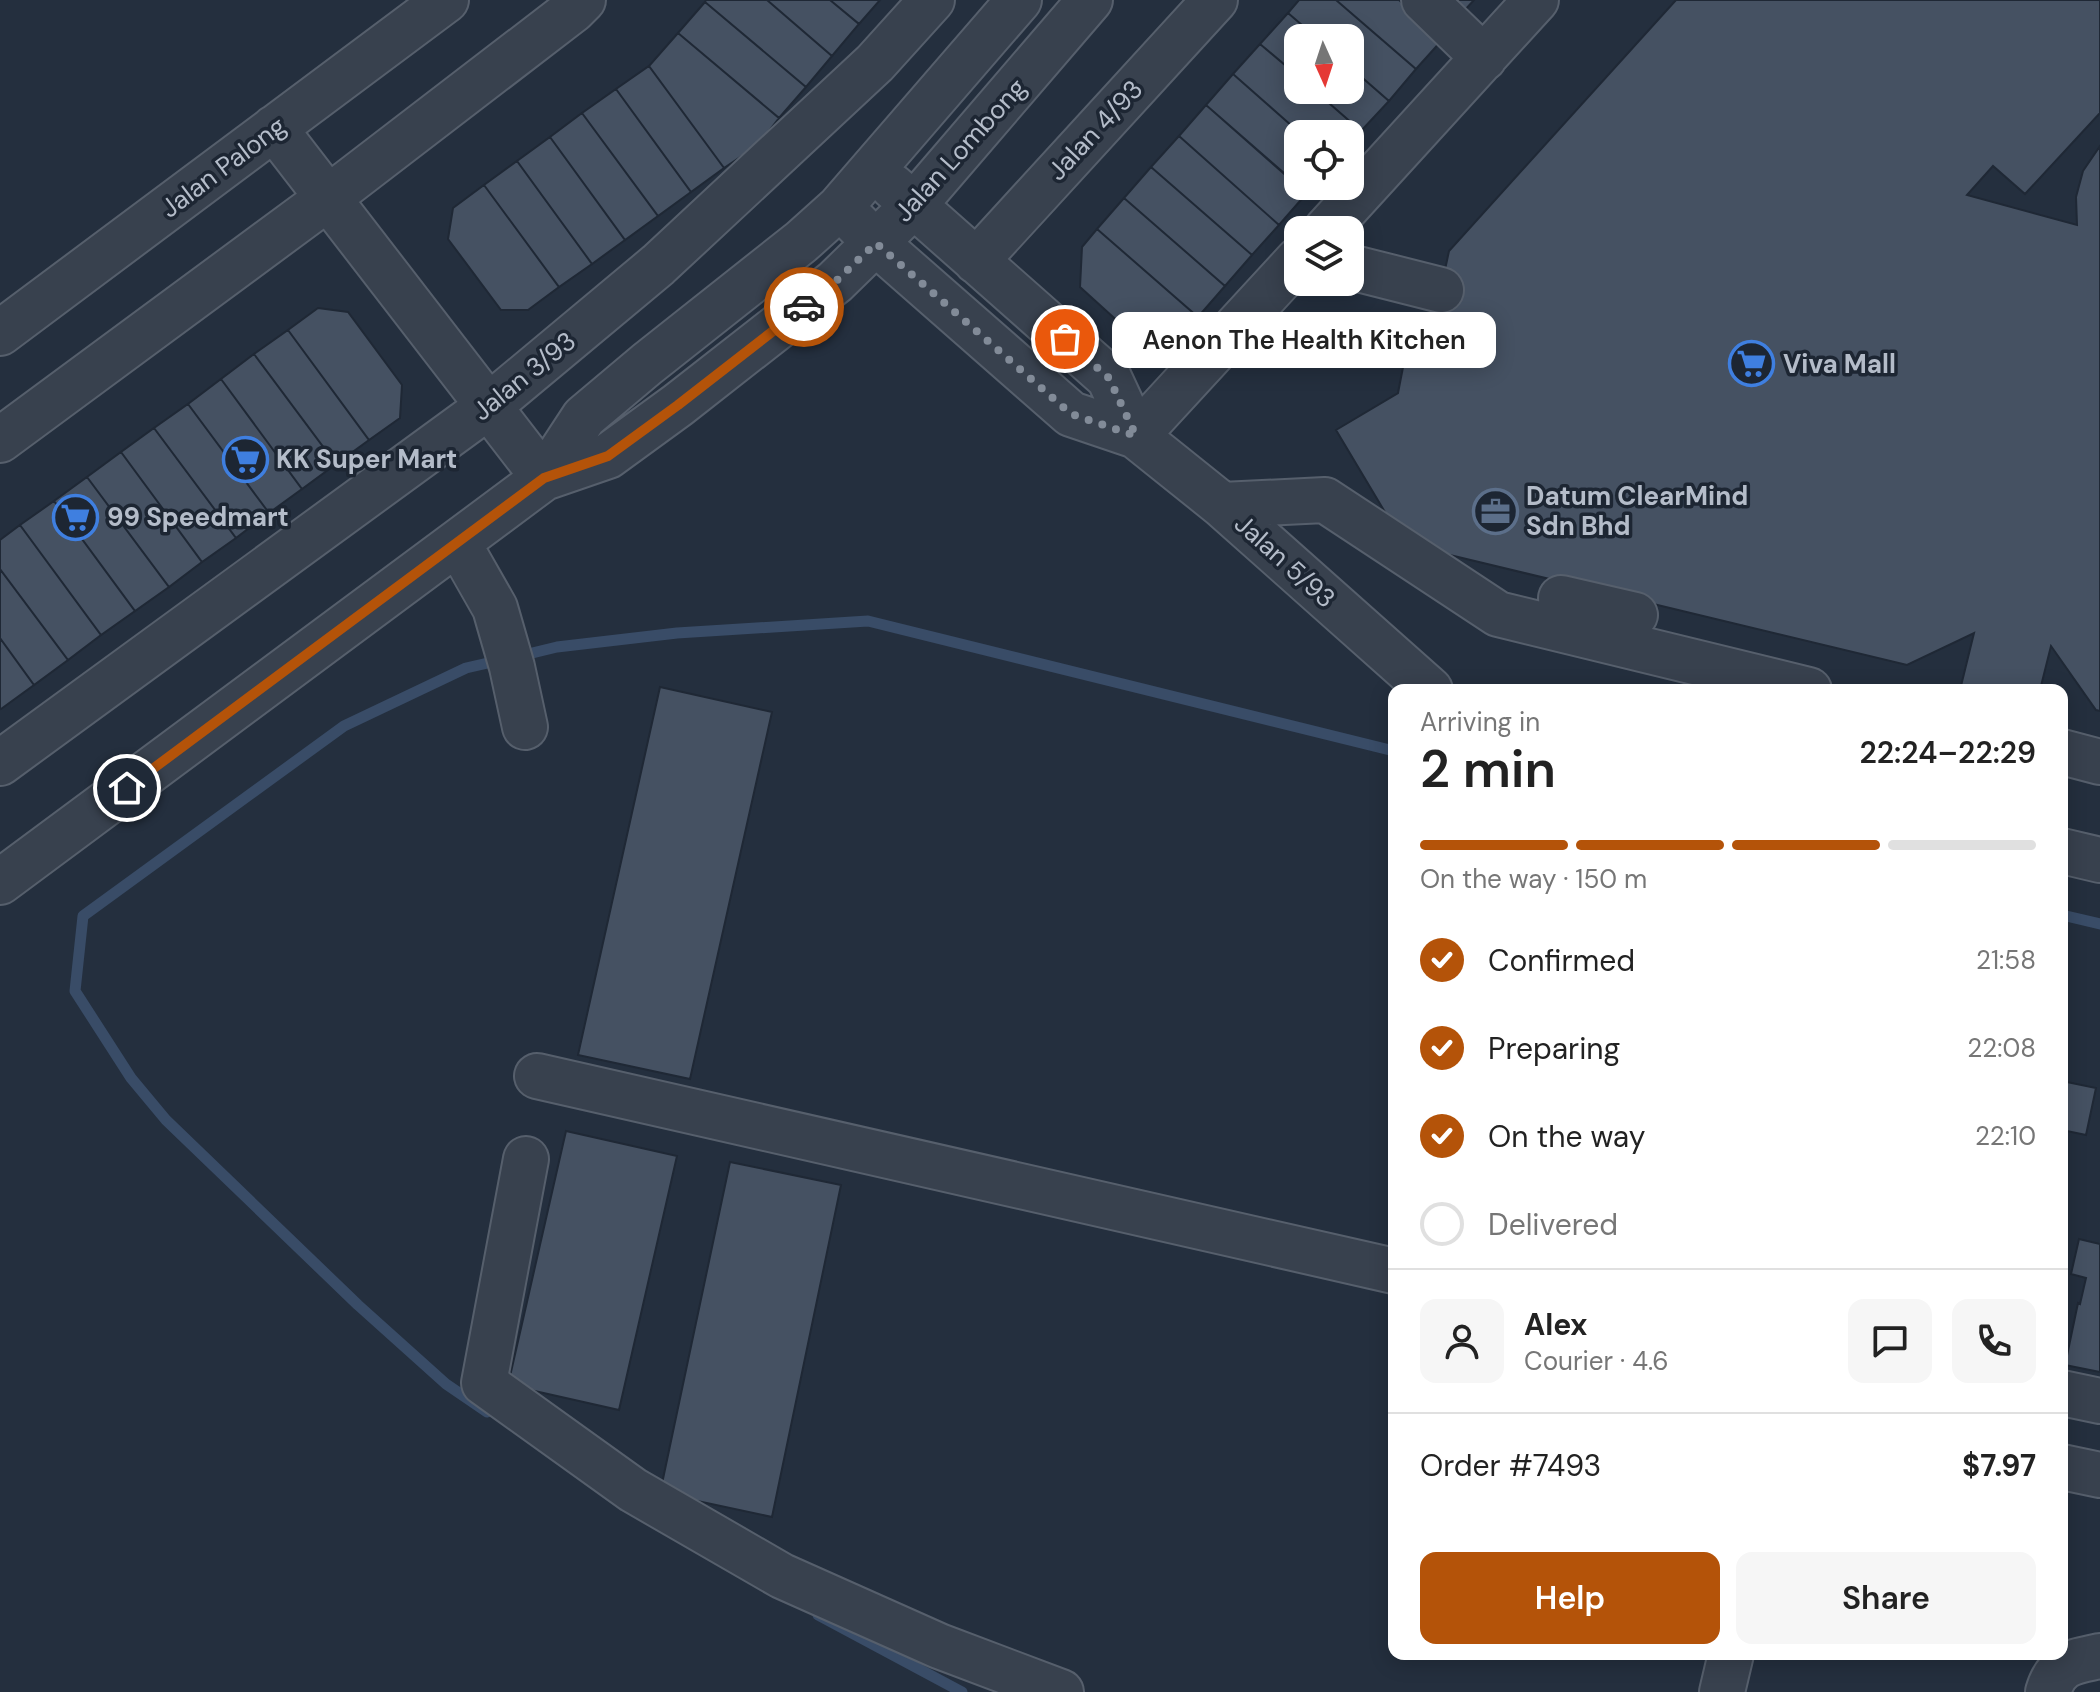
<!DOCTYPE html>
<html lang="en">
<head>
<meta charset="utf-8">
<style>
  body { margin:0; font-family:"DM Sans",sans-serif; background:#f6f6f6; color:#222; height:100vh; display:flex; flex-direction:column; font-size:30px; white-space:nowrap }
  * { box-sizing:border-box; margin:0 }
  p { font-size:26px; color:#767676 }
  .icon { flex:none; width:44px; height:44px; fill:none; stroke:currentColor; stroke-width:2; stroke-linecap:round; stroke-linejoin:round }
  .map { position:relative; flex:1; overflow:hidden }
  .drawer { position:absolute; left:1388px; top:684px; width:680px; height:976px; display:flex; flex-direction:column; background:#fff; border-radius:16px; box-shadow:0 4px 20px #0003 }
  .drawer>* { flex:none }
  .needle { width:52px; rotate:177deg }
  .tools { position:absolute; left:1284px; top:24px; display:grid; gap:16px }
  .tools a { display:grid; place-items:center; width:80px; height:80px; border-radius:16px; background:#fff; box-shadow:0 4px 20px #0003; font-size:40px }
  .pin { position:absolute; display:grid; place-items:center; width:68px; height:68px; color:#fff; margin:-34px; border:4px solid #fff; border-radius:50%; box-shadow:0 2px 8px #0007 }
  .courier { position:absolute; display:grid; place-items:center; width:80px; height:80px; margin:-40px; border:6px solid #b45309; border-radius:50%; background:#fff; color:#222; box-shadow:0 2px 10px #0007 }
  .bubble { position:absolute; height:56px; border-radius:16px; background:#fff; box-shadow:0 4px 20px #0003; font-size:26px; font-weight:600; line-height:56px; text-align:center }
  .head em { font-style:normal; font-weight:600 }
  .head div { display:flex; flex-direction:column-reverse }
  .head { display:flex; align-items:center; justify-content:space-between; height:136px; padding:0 32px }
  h1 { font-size:52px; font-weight:600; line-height:60px }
  .bar { display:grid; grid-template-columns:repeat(4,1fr); gap:12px 8px; align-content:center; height:96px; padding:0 32px }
  .bar i { height:10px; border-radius:6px; background:#e0e0e0 }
  .bar .on { background:#b45309 }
  .bar p { grid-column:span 4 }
  .line { display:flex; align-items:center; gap:20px; padding:0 32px; border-top:2px solid #e0e0e0 }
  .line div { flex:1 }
  .round { display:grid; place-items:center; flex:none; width:84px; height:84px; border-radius:16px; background:#f6f6f6 }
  ol { padding:0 32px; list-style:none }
  li { display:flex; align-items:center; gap:24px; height:88px }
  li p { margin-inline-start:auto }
  li .icon { padding:8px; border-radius:50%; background:#b45309; color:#fff; stroke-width:4 }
  li:last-child { color:#767676 }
  li i { width:44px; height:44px; border:4px solid #e0e0e0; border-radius:50% }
  .cta { display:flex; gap:16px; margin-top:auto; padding:16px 32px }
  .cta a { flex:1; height:92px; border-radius:16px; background:#b45309; color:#fff; font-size:32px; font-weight:600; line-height:92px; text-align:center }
  .cta a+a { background:#f6f6f6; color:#222 }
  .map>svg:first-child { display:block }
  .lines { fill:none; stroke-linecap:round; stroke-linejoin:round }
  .stream { stroke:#394c67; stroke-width:11 }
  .building { fill:#455162; stroke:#1f2835; stroke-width:2 }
  .minor-casing { stroke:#565f6c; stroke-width:48 }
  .minor { stroke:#38414e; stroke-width:44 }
  .done { stroke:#828b98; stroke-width:8; stroke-dasharray:0 14.4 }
  .route { stroke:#b45309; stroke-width:10 }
  .labels { text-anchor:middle; stroke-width:7; stroke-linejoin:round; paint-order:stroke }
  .street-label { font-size:26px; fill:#b4bcc9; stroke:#1d2633 }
  .poi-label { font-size:26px; font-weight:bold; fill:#b4bcc9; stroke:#1d2633; text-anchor:start }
</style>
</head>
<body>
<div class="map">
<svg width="2100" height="1692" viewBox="0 0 2100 1692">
  <rect width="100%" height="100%" fill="#242f3e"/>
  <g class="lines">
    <path class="stream" d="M524,655L557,647L677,633L868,621L1394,751
      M2062,915L2100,924
      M487,1412L446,1384L358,1305L166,1120L131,1078L75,991L83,916L344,726L466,668L501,660
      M818,1615L962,1692"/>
  </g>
  <path class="building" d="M706,0H767L832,56L806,87L705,2Z
    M767,0H830L859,24L832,56Z
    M830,0H880L859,24Z
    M1299,0H1336L1416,69L1389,101L1350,67V38H1317L1288,13Z
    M1336,0H1399L1443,39L1416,69Z
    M1452,0H1474L1464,11Z
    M1676,0H2100V113L2025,194L1993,166L1967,195L2077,225L2076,197L2083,171L2100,146V711L2096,710L2051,646L2040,690H1960L1974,633L1907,665L1404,544L1336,430L1398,393L1410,331L1431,335L1449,251Z
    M705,2L806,87L779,118L678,33Z
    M1288,13L1317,38H1298V76L1260,44Z
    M678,33L779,118L758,145L724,168L649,66Z
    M1260,44L1298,76V90H1314L1361,131L1350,144V134H1301L1233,74Z
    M649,66L724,168L691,192L616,89Z
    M1350,67L1389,101L1361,131L1314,90H1350Z
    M1233,74L1301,134H1298V186L1206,105Z
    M616,89L691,192L658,216L582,113Z
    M1206,105L1307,193L1279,225L1179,136Z
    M582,113L658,216L625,240L550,137Z
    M1179,136L1279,225L1252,255L1151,167Z
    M550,137L625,240L592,264L517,161Z
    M517,161L592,264L559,287L484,185Z
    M1151,167L1252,255L1225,286L1124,198Z
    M484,185L559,287L528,310H501L448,239L453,208Z
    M1124,198L1225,286L1198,317L1097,229Z
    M1097,229L1198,317L1180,338L1145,346L1080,287L1082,247Z
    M318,308L348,312L402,385L400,418L369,440L288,330Z
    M288,330L369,440L336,464L254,354Z
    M254,354L336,464L302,489L221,379Z
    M221,379L302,489L269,513L188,404Z
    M188,404L269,513L236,538L154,428Z
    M154,428L236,538L202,562L121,452Z
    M121,452L202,562L169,587L87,477Z
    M87,477L169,587L135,611L54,501Z
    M54,501L135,611L101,635L20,525Z
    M20,525L101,635L68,660L0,569V540Z
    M0,569L68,660L34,685L0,638Z
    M0,638L34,685L1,709L0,708Z
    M660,687L772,712L690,1079L578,1055Z
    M2062,1081L2096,1088L2086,1135L2062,1130Z
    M566,1131L677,1156L619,1410L508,1385Z
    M730,1162L841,1185L772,1517L660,1493Z
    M2079,1239L2100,1244V1372L2065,1365L2078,1303L2080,1304L2086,1278L2071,1274Z"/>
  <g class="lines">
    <defs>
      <path id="minor" d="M1424,0L1484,58
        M274,128L544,478
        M892,186L1109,378L1136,436
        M840,207L876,243L1071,414L1136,436L1222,505L1430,690
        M1326,230L1536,0
        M976,261L1215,0
        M1350,267L1441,290
        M0,333L446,0
        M1136,436L1298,260
        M0,440L328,198L573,10L583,0
        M544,478L584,417L647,364L801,242L840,207L1019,0
        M1222,505L1325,500L1498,614L1809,690
        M458,543L495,608L512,667L525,727
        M1561,598L1635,615
        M2062,752L2100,762
        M0,763L489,406L658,265L875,63L932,0
        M2062,851L2100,860
        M0,882L544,478L608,456L678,405L835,282L914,205L1090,0
        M537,1076L1394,1271
        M526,1159L484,1383L633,1490L782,1576L939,1646L1061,1692
        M2062,1393L2100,1401
        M2062,1467L2100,1475
        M1722,1692L1731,1654
        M2048,1692C2057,1662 2073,1662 2100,1656"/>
    </defs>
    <use href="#minor" class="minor-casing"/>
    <use href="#minor" class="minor"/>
  </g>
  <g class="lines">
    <path class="done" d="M804,307L835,282L876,243L1071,414L1136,436L1109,378L1065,339"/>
    <path class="route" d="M127,788L544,478L608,456L678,405L804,307"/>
  </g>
  <defs>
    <symbol id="supermarket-ring" viewBox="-11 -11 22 22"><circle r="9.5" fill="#1d2633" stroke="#3f7fe0" stroke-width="1.5"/><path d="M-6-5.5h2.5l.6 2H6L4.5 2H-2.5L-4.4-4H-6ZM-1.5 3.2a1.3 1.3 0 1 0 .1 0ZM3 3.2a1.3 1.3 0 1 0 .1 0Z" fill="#3f7fe0"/></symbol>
    <symbol id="office-ring" viewBox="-11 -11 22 22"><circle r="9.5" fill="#1d2633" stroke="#5c6f8a" stroke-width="1.5"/><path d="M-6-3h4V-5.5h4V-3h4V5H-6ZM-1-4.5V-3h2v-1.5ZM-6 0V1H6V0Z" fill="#5c6f8a"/></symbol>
  </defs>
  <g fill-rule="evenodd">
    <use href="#supermarket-ring" x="1726" y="338" width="51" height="51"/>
    <use href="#supermarket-ring" x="220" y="434" width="51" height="51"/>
    <use href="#office-ring" x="1470" y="486" width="51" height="51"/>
    <use href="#supermarket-ring" x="50" y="492" width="51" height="51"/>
  </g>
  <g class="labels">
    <g class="street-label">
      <text transform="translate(1095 130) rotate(-47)" y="9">Jalan 4/93</text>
      <text transform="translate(960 150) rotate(-48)" y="9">Jalan Lombong</text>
      <text transform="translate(223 167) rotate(-37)" y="9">Jalan Palong</text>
      <text transform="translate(524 376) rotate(-39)" y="9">Jalan 3/93</text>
      <text transform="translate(1285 561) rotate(42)" y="9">Jalan 5/93</text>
    </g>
    <g class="poi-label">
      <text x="1783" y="373">Viva Mall</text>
      <text x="276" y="468">KK Super Mart</text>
      <text x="1526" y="505">Datum ClearMind<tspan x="1526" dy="30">Sdn Bhd</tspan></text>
      <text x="107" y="526">99 Speedmart</text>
    </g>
  </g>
</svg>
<div class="tools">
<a><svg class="needle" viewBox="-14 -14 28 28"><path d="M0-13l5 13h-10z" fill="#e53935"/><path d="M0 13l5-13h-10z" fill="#767676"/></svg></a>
<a><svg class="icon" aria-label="locate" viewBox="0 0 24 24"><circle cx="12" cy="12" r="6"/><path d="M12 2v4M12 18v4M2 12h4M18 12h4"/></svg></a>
<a><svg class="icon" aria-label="layers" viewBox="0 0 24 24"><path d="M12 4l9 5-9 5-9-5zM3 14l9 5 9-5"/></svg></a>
</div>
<div class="pin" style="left:1065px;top:339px;background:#ea580c"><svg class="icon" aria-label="bag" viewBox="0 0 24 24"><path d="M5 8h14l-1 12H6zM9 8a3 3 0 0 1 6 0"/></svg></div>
<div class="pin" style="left:127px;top:788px;background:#1f2937"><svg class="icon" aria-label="home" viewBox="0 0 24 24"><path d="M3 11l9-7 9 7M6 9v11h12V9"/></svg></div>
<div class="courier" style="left:804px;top:307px"><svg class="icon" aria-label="car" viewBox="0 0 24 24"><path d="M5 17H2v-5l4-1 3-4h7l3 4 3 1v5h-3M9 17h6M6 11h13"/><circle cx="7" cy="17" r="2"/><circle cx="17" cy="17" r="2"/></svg></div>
<div class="bubble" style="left:1112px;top:312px;width:384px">Aenon The Health Kitchen</div>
<section class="drawer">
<div class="head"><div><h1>2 min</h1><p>Arriving in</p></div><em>22:24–22:29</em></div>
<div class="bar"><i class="on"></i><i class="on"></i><i class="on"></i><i></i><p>On the way · 150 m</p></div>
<ol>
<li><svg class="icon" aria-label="check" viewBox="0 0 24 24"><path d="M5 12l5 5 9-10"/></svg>Confirmed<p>21:58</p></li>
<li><svg class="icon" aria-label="check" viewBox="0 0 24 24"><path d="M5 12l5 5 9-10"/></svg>Preparing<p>22:08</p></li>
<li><svg class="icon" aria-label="check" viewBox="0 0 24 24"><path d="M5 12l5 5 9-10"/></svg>On the way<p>22:10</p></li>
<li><i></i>Delivered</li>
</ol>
<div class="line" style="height:144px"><a class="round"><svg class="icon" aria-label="person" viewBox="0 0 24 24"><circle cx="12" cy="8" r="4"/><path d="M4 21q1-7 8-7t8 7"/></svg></a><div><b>Alex</b><p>Courier · 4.6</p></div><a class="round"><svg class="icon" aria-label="chat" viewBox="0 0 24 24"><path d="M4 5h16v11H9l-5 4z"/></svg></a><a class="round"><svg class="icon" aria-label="phone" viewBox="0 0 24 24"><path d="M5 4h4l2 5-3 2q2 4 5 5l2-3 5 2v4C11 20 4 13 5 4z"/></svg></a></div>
<div class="line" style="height:104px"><div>Order #7493</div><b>$7.97</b></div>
<div class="cta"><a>Help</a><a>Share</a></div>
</section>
</div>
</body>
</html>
